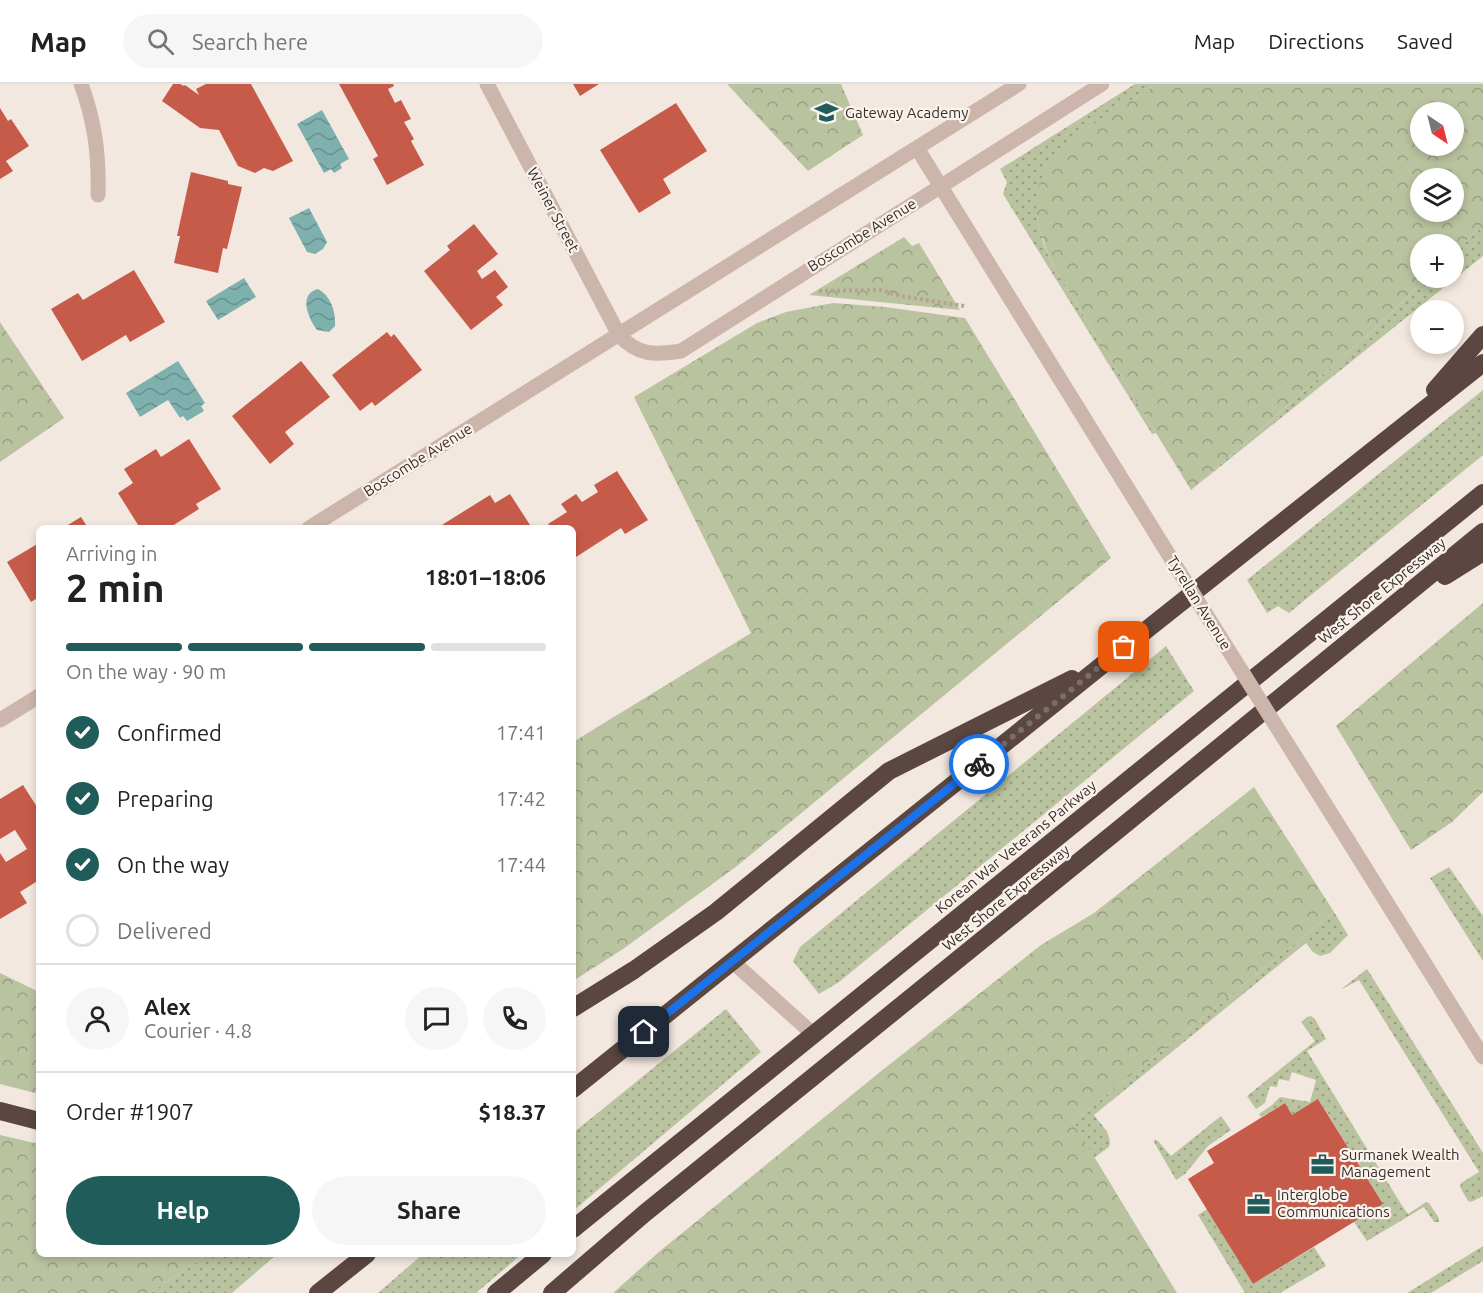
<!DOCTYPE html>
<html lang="en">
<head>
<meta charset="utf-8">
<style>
  body { margin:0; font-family:Ubuntu,sans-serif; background:#f6f6f6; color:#222; height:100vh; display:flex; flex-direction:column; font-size:22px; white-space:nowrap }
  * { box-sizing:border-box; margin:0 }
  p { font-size:20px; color:#767676 }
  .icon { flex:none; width:33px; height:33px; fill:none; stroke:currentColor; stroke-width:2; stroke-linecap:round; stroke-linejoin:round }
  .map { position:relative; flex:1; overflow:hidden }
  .side { position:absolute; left:36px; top:441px; width:540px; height:732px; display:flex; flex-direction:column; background:#fff; border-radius:9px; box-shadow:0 3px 9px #0003 }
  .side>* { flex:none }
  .needle { width:39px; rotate:145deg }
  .controls { position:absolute; left:1410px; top:18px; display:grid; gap:12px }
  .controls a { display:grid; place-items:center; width:54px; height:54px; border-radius:50%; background:#fff; box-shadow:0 3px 9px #0003; font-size:30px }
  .pin { position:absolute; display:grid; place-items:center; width:51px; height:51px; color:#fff; margin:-26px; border-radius:12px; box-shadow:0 3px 9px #0006 }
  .courier { position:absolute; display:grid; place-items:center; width:60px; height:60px; margin:-30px; border:4px solid #1a73e8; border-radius:50%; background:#fff; color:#222; box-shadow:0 2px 8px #0007 }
  .headline em { font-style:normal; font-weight:600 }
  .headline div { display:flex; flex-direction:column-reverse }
  .headline { display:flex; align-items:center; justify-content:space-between; height:102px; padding:0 30px }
  h1 { font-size:39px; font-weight:600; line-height:45px }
  .bar { display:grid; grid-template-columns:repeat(4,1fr); gap:9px 6px; align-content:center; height:72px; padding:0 30px }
  .bar i { height:8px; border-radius:4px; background:#e0e0e0 }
  .bar .on { background:#1f5c5a }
  .bar p { grid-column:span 4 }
  .line { display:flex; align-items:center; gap:15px; padding:0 30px; border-top:2px solid #e0e0e0 }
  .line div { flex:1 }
  .round { display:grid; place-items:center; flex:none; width:63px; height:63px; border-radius:32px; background:#f6f6f6 }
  ol { padding:0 30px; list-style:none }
  li { display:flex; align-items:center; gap:18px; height:66px }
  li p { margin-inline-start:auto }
  li .icon { padding:6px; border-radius:50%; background:#1f5c5a; color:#fff; stroke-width:4 }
  li:last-child { color:#767676 }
  li i { width:33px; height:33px; border:3px solid #e0e0e0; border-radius:50% }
  .primary-button { display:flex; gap:12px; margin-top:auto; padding:12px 30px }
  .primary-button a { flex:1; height:69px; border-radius:36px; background:#1f5c5a; color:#fff; font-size:24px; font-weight:600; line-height:69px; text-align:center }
  .primary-button a+a { background:#f6f6f6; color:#222 }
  header { display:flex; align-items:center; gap:36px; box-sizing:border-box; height:84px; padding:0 30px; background:#fff; border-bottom:2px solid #e0e0e0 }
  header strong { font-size:28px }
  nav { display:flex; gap:33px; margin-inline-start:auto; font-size:21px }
  .search { width:420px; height:54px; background:#f6f6f6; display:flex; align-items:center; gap:15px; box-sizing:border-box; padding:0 21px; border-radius:33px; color:#767676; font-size:22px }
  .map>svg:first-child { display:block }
  .grass { fill:url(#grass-dots) }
  .forest { fill:url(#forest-crowns); fill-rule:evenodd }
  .water { fill:url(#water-waves) }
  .building { fill:#c75b4a }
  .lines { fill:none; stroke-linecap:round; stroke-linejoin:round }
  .path { stroke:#b8a095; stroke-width:4; stroke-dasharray:3 3; stroke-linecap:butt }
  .minor { stroke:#ccb6ab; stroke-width:15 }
  .highway { stroke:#5b4641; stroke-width:18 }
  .minor-bridge { stroke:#ccb6ab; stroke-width:15 }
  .done { stroke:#7b6e69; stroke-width:6; stroke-dasharray:0 10.8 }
  .route { stroke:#1a73e8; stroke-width:8 }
  .labels { text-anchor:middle; stroke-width:4.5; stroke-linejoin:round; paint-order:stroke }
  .poi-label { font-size:15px; fill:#3a2d2a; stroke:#faf2ec; text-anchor:start }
  .street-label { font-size:15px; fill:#3a2d2a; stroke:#faf2ec }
</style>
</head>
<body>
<header>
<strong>Map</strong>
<div class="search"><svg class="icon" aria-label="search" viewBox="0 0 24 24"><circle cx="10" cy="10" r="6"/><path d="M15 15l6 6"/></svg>Search here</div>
<nav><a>Map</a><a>Directions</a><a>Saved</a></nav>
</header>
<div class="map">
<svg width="1483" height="1209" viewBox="0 0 1483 1209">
  <defs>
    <pattern id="grass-dots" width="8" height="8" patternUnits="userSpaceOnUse" patternTransform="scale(1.5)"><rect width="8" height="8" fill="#bac39f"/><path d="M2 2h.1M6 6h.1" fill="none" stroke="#989f82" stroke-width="1.8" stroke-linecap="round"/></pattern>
    <pattern id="forest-crowns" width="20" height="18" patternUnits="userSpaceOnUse" patternTransform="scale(1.5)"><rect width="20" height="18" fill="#bac39f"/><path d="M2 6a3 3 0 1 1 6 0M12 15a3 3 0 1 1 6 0" fill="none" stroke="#989f82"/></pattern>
    <pattern id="water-waves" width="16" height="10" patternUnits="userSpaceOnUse" patternTransform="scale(1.5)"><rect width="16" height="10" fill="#7eb1ae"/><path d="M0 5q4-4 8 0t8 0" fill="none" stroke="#68908e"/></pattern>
  </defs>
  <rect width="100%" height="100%" fill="#f3e8df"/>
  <path class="grass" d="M1135,0H1157L1088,44L1042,95L1037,110V134L1043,158L1055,185L1156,349L1152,350L1003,110L1007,98L1000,85Z
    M1483,144V172L1191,406L1367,252L1427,194H1454V168L1475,148Z
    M1483,306V371L1289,529L1278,522L1267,529L1247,496Z
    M1166,562L1194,607L839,898L819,910L793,877L800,863Z
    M1449,783L1483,832V877L1430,794Z
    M1334,828L1348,851L1330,869L1320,872L1313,868L1306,859L1094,1031C1101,1041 1113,1050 1109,1063L1094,1074L1073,1038Z
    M1367,885L1483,1069V1112L1471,1118L1468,1117L1460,1103L1461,1099L1479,1088L1359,896L1340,906Z
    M726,925L761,968L573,1127V1049Z
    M1311,932L1315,935L1326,955L1307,967L1401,1120L1408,1130L1426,1118L1429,1119L1439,1134V1138H1434L1424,1123L1367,1157L1354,1138L1383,1120L1319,1016L1292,1031L1285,1019L1261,1033L1259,1030L1272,1021L1280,1013L1310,1018L1316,996L1292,988L1289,997L1279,995L1277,1003L1270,1002L1265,1019L1256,1025L1247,1012L1315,957L1301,938L1307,933Z
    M1221,1032L1231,1046L1208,1062L1185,1090L1176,1096L1154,1058V1056H1157L1171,1072Z
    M1207,1125L1253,1200L1314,1163L1326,1182L1280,1209H1245L1198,1131Z
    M1483,1162V1177L1431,1209H1407Z
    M208,1170H277L232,1209H150Z
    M423,1170H522L476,1209H378Z"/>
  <path class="forest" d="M727,0H841L863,51L808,87Z
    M1157,0H1483V144L1475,148L1454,168V160H1420V194H1427L1367,252L1191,406L1055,185C1045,162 1033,136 1037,110C1044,62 1120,24 1157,0ZM1454,28V62H1420V28ZM1454,94V128H1420V94Z
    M904,153L912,162L919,159L960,226L809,211Z
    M833,219L885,223L965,234L1111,474L737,782L623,865L573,897V658L751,549L634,313L757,239L786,228Z
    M0,238L64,334L0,378Z
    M1483,519V708L1452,738L1411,766L1336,642Z
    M1254,703L1334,828L1073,1038L1177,1209H613L660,1167L880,988L1041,861L1094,829Z
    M0,889L39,908V1010L0,1000Z
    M0,1051L39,1060V1170H208L150,1209H0Z"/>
  <path class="water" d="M322,26L349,75L340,80L342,84L334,89L331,85L324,89L297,40Z
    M309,124L327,158L323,165L315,170L307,168L289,134Z
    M244,194L256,213L218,236L206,217Z
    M318,205C331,212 336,228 335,242L329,248L317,246C308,234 298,210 318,205Z
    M178,277L205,319L201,322L204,327L187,337L183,332L180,334L168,316L140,333L126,309Z"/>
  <path class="building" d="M173,0H180L184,2L185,1L199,11L196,5L206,0H251L293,77L273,87L264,84L255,89L238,82L219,46L200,44L162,17Z
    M339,0H393L394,2L388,5L395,19L401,16L411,35L404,38L414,55L411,57L424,81L387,101L373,75L378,72Z
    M573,0H599L580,12Z
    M676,19L707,67L663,95L671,109L639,129L600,66Z
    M0,24L8,37L11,35L29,62L6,77L13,87L0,95Z
    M191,88L228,97V100L242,103L227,165L223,164L218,189L174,179L180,152H177Z
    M474,140L498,170L477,187L482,195L495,186L508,203L496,213L503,221L471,246L424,187L450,166L447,162Z
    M134,186L165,238L130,258L126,251L82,277L51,225L78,209L83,216Z
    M387,248L391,253L394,250L422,286L375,322L372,318L360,327L332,291Z
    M301,277L330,313L285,348L294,360L270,380L232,332Z
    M189,355L221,405L196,420L199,425L169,444H140L118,409L133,399L124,385L156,365L161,373Z
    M617,387L648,436L625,450L621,444L573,475V444H551L548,440L567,428L561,420L576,410L582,418L598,408L594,401Z
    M510,410L532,444H437L490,411L495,419Z
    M81,433L88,444H63Z
    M39,459V513L31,518L7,478Z
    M23,701L39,726V796L20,808L27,819L0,835V769L6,778L27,765L15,746L0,755V715Z
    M1318,1015L1383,1120L1253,1200L1188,1095L1214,1079L1207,1067L1285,1019L1292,1031Z"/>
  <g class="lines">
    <path class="path" d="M819,207L882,206L901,212L964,222"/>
    <path class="minor" d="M81,0C95,38 99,70 98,111
      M487,0L619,251C638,272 655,271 681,267L1102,0
      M917,64L1185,497
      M309,444L1019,0
      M0,636L39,612
      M1349,758L1483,973
      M733,878L813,950"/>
    <path class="highway" d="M1435,306L1483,251
      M1445,492L1483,468
      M573,924L634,886L716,828L889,687L1072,595
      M573,1005L1106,578L1483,279
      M0,1027L39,1037
      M573,1145L1483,409
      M318,1209L367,1170
      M496,1209L543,1170
      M552,1209L645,1129L1113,750L1483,448"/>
    <path class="minor-bridge" d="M1185,497L1349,758"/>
  </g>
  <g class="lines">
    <path class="done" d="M979,680L1124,563"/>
    <path class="route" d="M644,948L979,680"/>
  </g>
  <defs>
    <symbol id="school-bare" viewBox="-9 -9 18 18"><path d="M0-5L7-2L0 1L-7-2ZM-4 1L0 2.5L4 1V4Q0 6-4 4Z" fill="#1f5c5a" stroke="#faf2ec" stroke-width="2.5" paint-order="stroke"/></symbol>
    <symbol id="office-bare" viewBox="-9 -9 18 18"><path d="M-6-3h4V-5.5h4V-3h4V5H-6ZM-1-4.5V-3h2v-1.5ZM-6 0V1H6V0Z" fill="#1f5c5a" stroke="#faf2ec" stroke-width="2.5" paint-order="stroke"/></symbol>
  </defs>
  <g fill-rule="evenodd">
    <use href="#school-bare" x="810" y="12" width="33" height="33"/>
    <use href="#office-bare" x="1306" y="1064" width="33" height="33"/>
    <use href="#office-bare" x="1242" y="1104" width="33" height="33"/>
  </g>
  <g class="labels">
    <g class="poi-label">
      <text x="845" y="34">Gateway Academy</text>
      <text x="1341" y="1076">Surmanek Wealth<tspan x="1341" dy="17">Management</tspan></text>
      <text x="1277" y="1116">Interglobe<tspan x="1277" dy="17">Communications</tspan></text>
    </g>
    <g class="street-label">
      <text transform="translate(553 126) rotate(62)" y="5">Weiner Street</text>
      <text transform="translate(862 151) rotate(-32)" y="5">Boscombe Avenue</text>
      <text transform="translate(418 376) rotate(-32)" y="5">Boscombe Avenue</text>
      <text transform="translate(1382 507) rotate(-39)" y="5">West Shore Expressway</text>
      <text transform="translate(1199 519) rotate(58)" y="5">Tyrellan Avenue</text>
      <text transform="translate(1016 763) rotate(-39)" y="5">Korean War Veterans Parkway</text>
      <text transform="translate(1006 814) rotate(-39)" y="5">West Shore Expressway</text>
    </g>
  </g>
</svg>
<div class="controls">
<a><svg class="needle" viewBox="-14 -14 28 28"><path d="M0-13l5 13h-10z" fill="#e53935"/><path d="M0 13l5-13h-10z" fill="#767676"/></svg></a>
<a><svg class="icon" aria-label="layers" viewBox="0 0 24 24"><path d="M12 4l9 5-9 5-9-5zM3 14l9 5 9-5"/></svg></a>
<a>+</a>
<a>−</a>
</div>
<div class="pin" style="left:1124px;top:563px;background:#ea580c"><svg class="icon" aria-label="bag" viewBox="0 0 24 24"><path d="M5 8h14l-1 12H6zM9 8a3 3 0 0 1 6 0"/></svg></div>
<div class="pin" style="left:644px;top:948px;background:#1f2937"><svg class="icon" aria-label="home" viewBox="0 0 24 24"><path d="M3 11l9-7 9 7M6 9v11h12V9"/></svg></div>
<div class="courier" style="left:979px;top:680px"><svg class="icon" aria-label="bike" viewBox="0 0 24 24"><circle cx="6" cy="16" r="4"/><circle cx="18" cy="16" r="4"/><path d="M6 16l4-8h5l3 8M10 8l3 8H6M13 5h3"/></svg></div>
<section class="side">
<div class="headline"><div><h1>2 min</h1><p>Arriving in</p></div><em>18:01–18:06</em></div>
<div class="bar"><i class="on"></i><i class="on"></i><i class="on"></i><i></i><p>On the way · 90 m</p></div>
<ol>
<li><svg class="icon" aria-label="check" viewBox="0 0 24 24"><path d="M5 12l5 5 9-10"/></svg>Confirmed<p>17:41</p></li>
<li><svg class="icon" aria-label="check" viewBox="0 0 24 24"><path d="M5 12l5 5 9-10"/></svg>Preparing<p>17:42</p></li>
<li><svg class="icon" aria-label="check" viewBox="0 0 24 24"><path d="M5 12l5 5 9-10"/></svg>On the way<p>17:44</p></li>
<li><i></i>Delivered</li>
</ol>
<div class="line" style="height:108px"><a class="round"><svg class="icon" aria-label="person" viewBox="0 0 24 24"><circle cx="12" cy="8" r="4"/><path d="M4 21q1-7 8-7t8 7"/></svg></a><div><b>Alex</b><p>Courier · 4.8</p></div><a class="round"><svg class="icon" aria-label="chat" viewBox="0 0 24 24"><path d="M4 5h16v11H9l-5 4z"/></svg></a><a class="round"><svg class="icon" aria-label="phone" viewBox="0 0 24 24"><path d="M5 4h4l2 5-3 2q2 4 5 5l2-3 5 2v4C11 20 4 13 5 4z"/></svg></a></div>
<div class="line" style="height:78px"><div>Order #1907</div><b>$18.37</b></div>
<div class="primary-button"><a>Help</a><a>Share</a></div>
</section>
</div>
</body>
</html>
